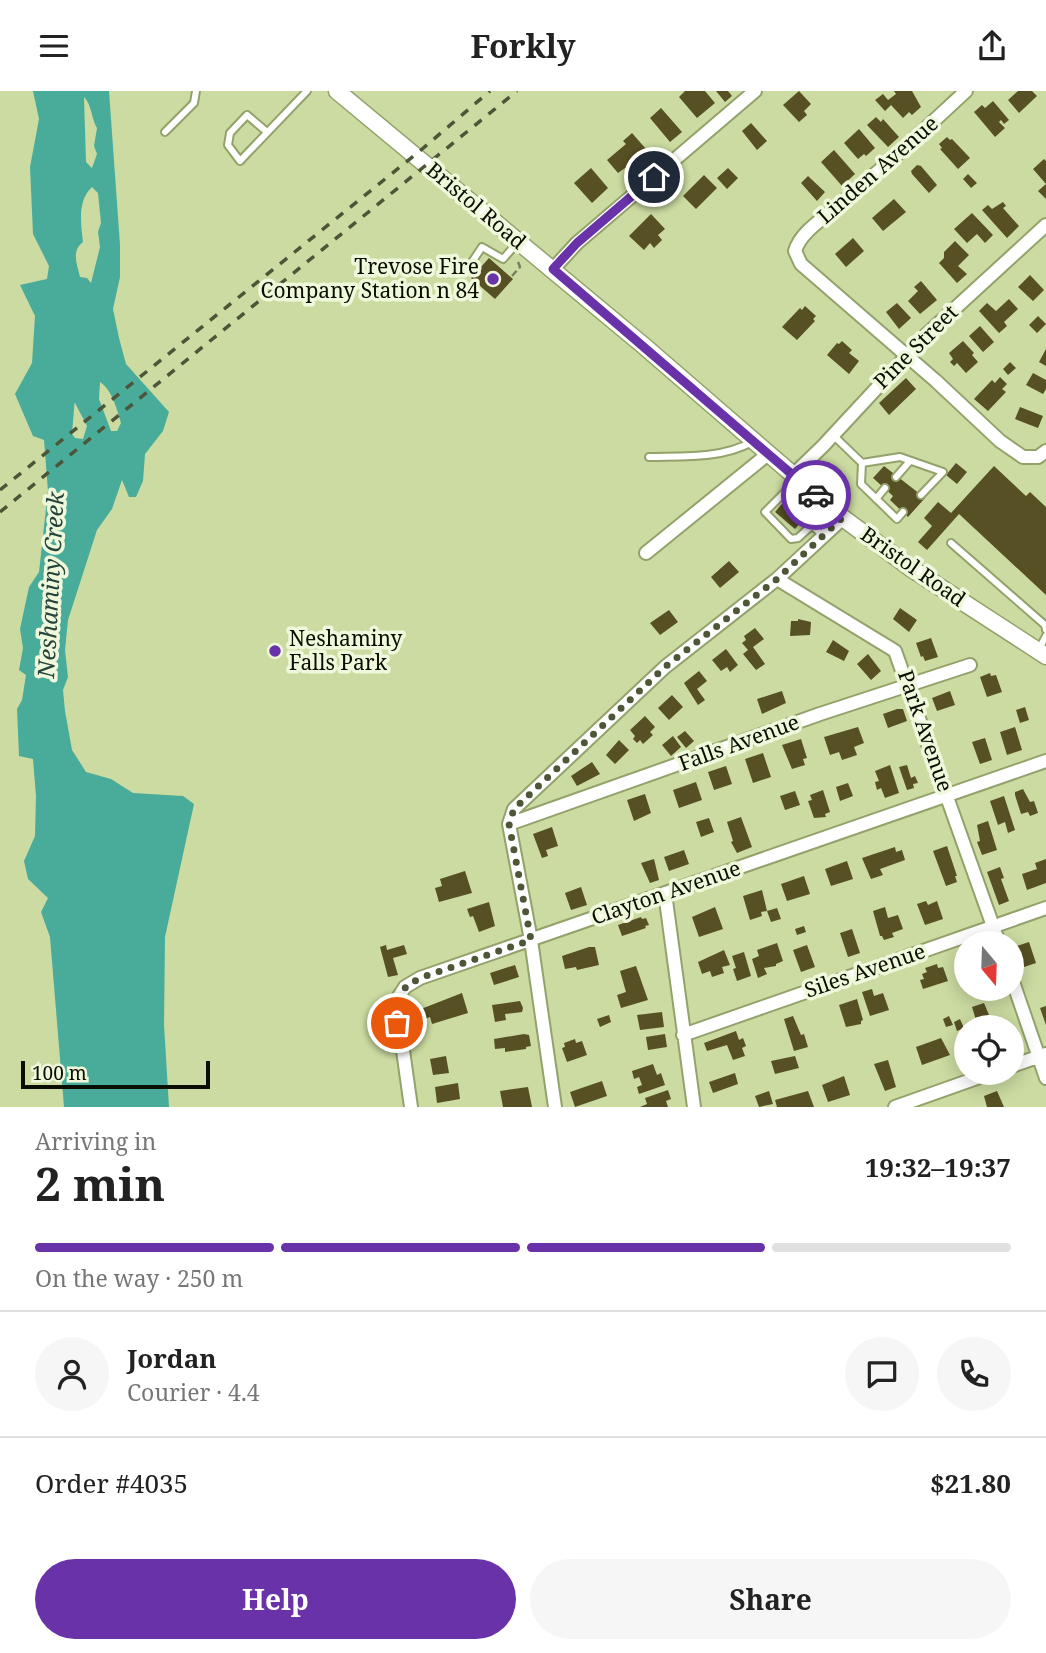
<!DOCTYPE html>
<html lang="en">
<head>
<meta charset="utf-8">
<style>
  body { margin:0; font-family:"Noto Serif",serif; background:#f6f6f6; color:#222; height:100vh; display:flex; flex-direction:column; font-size:26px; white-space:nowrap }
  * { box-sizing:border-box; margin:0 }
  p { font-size:23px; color:#767676 }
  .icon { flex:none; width:38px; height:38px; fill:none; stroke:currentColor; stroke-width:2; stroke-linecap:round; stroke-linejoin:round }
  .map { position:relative; height:1016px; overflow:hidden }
  .side { display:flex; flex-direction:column; background:#fff; flex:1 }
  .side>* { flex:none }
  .needle { width:46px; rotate:161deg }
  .buttons { position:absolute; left:954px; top:840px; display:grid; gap:14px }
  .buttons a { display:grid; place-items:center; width:70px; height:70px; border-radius:50%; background:#fff; box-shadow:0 4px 18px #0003; font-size:35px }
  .scale { position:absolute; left:21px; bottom:18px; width:189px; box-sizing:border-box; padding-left:7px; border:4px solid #0a0e00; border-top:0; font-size:19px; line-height:24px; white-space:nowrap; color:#0a0e00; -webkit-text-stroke:5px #eff8db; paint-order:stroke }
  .pin { position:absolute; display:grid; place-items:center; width:60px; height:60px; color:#fff; margin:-30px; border:4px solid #fff; border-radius:50%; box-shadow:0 2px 7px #0007 }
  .courier { position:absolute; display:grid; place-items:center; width:70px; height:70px; margin:-35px; border:5px solid #6932a9; border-radius:50%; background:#fff; color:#222; box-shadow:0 2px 9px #0007 }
  .head em { font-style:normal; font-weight:700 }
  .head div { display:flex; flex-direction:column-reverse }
  .head { display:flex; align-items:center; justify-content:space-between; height:119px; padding:0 35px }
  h1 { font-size:46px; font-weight:700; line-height:52px }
  .bar { display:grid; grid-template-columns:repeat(4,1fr); gap:10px 7px; align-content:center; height:84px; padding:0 35px }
  .bar i { height:9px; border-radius:5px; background:#e0e0e0 }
  .bar .active { background:#6932a9 }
  .bar p { grid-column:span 4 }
  .line { display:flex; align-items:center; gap:18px; padding:0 35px; border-top:2px solid #e0e0e0 }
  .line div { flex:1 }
  .round { display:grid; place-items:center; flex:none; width:74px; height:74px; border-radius:37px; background:#f6f6f6 }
  .action { display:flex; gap:14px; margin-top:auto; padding:14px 35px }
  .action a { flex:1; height:80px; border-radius:42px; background:#6932a9; color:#fff; font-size:28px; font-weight:700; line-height:80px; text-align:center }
  .action a+a { background:#f6f6f6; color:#222 }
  header { display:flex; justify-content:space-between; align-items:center; height:91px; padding:0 35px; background:#fff; font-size:32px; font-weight:700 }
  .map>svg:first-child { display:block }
  .water { fill:#49ac9b; fill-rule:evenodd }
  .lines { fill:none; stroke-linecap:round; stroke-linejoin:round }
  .river { stroke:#49ac9b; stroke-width:23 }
  .building { fill:#575024 }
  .lane-casing { stroke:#93a26b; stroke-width:10 }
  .street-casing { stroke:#93a26b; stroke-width:16 }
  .secondary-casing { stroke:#93a26b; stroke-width:19 }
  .path { stroke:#76815a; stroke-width:2.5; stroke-dasharray:7 3.5; stroke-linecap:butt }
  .lane { stroke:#fff; stroke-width:6 }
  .street { stroke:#fff; stroke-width:12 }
  .secondary { stroke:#fff; stroke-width:16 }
  .rail { stroke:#4d5538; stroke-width:3.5; stroke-dasharray:9 9; stroke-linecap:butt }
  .done { stroke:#4e5638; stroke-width:7; stroke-dasharray:0 12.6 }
  .route { stroke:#6932a9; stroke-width:9 }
  .poi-dot { fill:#6932a9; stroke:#eff8db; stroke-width:2.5 }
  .labels { text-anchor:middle; stroke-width:7; stroke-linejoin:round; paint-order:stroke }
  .street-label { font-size:21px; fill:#0a0e00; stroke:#eff8db }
  .poi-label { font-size:21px; fill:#0a0e00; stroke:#eff8db; text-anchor:end }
  .water-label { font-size:23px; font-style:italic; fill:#25433d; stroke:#eff8db }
</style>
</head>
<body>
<header><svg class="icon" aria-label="menu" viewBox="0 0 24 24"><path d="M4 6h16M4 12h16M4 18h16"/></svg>Forkly<svg class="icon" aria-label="share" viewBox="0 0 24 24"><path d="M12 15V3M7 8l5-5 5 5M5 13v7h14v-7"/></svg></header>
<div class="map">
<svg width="1046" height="1016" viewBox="0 0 1046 1016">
  <rect width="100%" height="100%" fill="#cbdba1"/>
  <path class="water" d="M33,0H109L120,154V186L113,218L119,247L126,273L169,321L163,340L145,363L143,390L136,406H129L122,389L112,418L97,439L68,529L65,559L68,586L63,599L65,620L72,659L86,681L111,688L133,702L183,705L194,713L165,846L164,934L169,1016H64L50,846L41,821L48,807L28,788L24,770L35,745L36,705L33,668L19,665L17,618L22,609L26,584L19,579L23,557L20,538L29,496L39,481L48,400L44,349L33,345L15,303L32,272L35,225L20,194L47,188L49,175L33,143L30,76L39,28ZM84,6C92,14 91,27 97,37L94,55L97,63L92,77L86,71ZM92,96L98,102L101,132L98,141L100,156L91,192L87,187L80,186C77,173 71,160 83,151C81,132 77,110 92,96ZM53,290L56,292C60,303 63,310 75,312L87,335L83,348L75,347L59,325ZM100,291C112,299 117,318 121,332L117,340H111L99,308Z"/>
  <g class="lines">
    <path class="river" d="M59,360L66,276"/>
  </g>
  <path class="building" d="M685,0H705L715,12L697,27L679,6Z
    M716,0H728L732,5L725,11Z
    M799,0L811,13L804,20L807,24L799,31L783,14Z
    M894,0H912L921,16L912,24L909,21L903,27L891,14L885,20L875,9L883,3L888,9L896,3Z
    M1018,0H1032L1037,5L1019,22L1008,9Z
    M993,10L1009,29L1004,33L1001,29L999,31L1005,37L995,46L974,21L982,14L985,17Z
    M661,17L682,41L670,51L650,27Z
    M876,26L881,31L883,28L899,46L888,56L867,34Z
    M751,32L767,50L757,59L742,40Z
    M859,38L875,57L866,65L864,63L858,68L844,52Z
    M632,42L646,58L631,70L632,72L618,82L607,69L626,53L623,50Z
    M947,46L950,49L952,48L970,67L958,78L940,58L942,57L939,53Z
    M834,59L855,83L842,95L821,71Z
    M1044,68L1046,70V108L1038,100L1046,93L1033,78Z
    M917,74L921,75L937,94L929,102L912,83L911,80Z
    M591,77L608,97L592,112L574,92Z
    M728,77L738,87L727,98L717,87Z
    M968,83L977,92L971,97L963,88Z
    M704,84L717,97L696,118L683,105Z
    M808,85L825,101L817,110L801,92Z
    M894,108L906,121L883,140L872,127Z
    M1003,111L1006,115L1003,117L1019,135L1007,147L982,119L988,114L992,118Z
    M972,122L993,144L985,152L977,143L967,152L954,138Z
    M651,123L665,138L658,144L662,149L654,157L650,152L644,159L629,145Z
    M853,147L864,160L846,176L835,163Z
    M955,150L969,164L958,175L967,183L957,192L939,172L944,167V161Z
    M489,167L513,188L495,208L471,187Z
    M1030,184L1044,199L1033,210L1018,196Z
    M921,190L937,209L920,223L908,210L918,200L914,196Z
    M1009,208L1018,218L1004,231L1007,235L999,242L979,220L987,212L996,220Z
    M897,212L911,227L899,238L886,221Z
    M805,215L816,225L813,228L815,230L797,249L782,236L800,217L802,219Z
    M1038,225L1046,233L1037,242L1029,234Z
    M980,235L994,251L983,261L969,245Z
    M842,250L852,259L849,262L859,270L849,283L827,264L837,252L839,253Z
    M963,250L974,262L972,264L978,271L966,282L957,272L954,275L950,271L953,268L949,262Z
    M1046,258V275L1039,271Z
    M1010,271L1016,277L1008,284L1003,278Z
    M1033,282L1046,289V298L1043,303L1026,294Z
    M1000,286L1007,293L1002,298L1006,301L988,320L974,308L992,289L995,292Z
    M906,287L916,298L889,324L879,312Z
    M1020,316L1043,325L1038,337L1015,328Z
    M956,372L967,381L957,393L946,384Z
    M884,375L925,407L908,426L890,409L893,405L873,387Z
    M994,375L1026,405L1030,401L1046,416V504L959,423L927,459L918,451L932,435L924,427L938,411L951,422Z
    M785,409L792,415L796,410L802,416L798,420L805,426L795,438L775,421Z
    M729,470L739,481L720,497L711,486Z
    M900,517L917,529L909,541L893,528Z
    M669,519L678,531L660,544L650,532Z
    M798,528L811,531L810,544L790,545L791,530H798Z
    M755,537L764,548L753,556L765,573L756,579L743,563L748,559L742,552L746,549L744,545Z
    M931,547L938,566L925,570L923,565L921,566L916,552Z
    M833,549L849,560L844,570L826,561Z
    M726,558L738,574L730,581L727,576L721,580L712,569Z
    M868,563L881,580L871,589L857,573Z
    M699,580L707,590L697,598L705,609L698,614L684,592Z
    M990,582L991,585L996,584L1002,601L987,606L980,586Z
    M782,600L786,612L762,623L757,608Z
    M950,600L955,614L937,620L932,607Z
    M672,604L683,616L669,629L658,617Z
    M1025,616L1029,629L1020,632L1016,619Z
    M897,618H903L907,630L888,637L883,623Z
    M645,625L655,636L650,641L653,644L643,653L640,649L637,652L633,648L635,645L630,639Z
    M858,636L864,652L854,656L857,664L842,669L839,661L830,664L824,646Z
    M1015,636L1022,659L1007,664L1000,641Z
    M685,640L694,650L686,657L677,646Z
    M673,645L681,656L671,665L662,654Z
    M985,647L992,669L980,673L972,651Z
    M801,648L807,667L803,668L805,674L792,678L782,654Z
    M619,649L629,659L615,673L606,664Z
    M763,662L771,686L753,692L745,668Z
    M592,671L600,683L577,695L571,685Z
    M890,674L899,702L885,707L881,697L877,699L875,691L879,690L875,680Z
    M907,674L911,687L915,685L918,692L913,693L914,697L907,699L899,676Z
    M726,675L732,693L714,699L708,681Z
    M696,691L702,709L679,717L673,699Z
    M848,692L853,705L840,710L836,696Z
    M1023,698L1030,711L1034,710L1038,722L1030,725L1028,721L1021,723L1015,704V701Z
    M823,699L830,721L825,723L826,726L814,727L808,710L812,709L810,704Z
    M795,700L800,714L785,719L780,705Z
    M645,703L651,722L634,730L627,709Z
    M1004,705L1015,739L1008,742L1005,731L998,734L990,710Z
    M741,726L752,756L737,762L731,751L733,750L727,731Z
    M709,727L714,741L701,746L696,731Z
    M988,730L997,759L982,764L977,751L980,750L977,734Z
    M552,736L558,755L546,759L548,765L542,767L533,743Z
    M947,755L957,785H955L957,791L946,795L933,760Z
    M895,756L896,761L902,759L905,769L880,778L883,784L871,788L862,767Z
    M684,759L689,773L669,780L664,766Z
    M654,768L659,789L650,792L641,772Z
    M1046,768V792L1027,799L1022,783L1037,778L1035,772Z
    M847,770L853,788L831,795L825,778Z
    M1000,776L1004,787L1001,788L1009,810L999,814L987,781Z
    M465,780L472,802L439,811L435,797L442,795L440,788Z
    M804,785L810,803L787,810L781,793Z
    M581,796L587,814L571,819L565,802Z
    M762,799L767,820L761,821L762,825L750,829L743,805Z
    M926,810L928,814L937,810L943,828L925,834L917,813Z
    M489,811L495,835L479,841L473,825L470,826L467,818Z
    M715,816L723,838L699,846L692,826Z
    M885,816L888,827L898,824L903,838L892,842L894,846L884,849L882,845H880L873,820Z
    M777,817L781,828L771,831L767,820Z
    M641,826L642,828L646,827L649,834L645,835L646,837L622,845L618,834Z
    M804,835L806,841L797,844L795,838Z
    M852,838L860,862L848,866L840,842Z
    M1029,851L1036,872L1024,876L1017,855Z
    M777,852L783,870L776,873V875L764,877L767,883L758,887L752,868L759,865L757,859Z
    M386,854L387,859L404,854L407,863L393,867L398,884L388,886L380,856Z
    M807,854L815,876L801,881L793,859Z
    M589,856H595L599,874L577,879L576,876L565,878L562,865Z
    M724,859L730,874L722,876L724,882L712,886L710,880L702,883L698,871Z
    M744,861L751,885L737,890L733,878L736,877L732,865Z
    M937,873L938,877L943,876L948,890L923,898L920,889L924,888L922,883L927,881L925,877Z
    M515,874L519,886L494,894L490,882Z
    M636,875L648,909L621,917L617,904L626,901L620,880Z
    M872,898L874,905L883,902L889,919L870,925L862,901Z
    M462,902L468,922L432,933L430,926L425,928L421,918Z
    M857,908L863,929L861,930V933L846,936L839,914Z
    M520,910L523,917L522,921L505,923L506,929L495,931L492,914Z
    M984,912L989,924L976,929L972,916Z
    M1046,915V934L1040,917Z
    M662,921L664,936L640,939L637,924Z
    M609,924L611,931L600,936L597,928Z
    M793,925L801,944L804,943L808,956L794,960L784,928Z
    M949,925L953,934L946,936L943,928Z
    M1002,927L1003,930L1005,929L1008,936H991L990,934L995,932L994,930Z
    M960,928L964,937L957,940L954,931Z
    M736,940L739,949L743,947L746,955L742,957L745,965L733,969L727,954L707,960L704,952Z
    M524,943L529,944L531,955L526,956V958L505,961V957L495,958L494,948Z
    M665,943L667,956L648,959L646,946Z
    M941,947L950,964L922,974L916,956Z
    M575,948L576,952L582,950L587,964L567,971L562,957L565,956L564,952Z
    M446,965L449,982L433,984L430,968Z
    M795,965L799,977L775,983L771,970Z
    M888,969L896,996L885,1000L874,973Z
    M653,973L657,984L661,982L665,994L639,1003L637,996L642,994L639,986L634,988L632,980Z
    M735,982L738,993L713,1002L709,991Z
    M844,985L850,1004L828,1011L822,994Z
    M602,990L607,1005L575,1016L570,1001Z
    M458,992L460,1008L437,1012L435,996Z
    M528,996L532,1016H503L500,1000Z
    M668,999L671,1008L666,1010L668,1016H640L647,1013L645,1007Z
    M769,1000L773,1013L759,1016L755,1005Z
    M808,1000L814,1016H777L775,1009Z
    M997,1000L1004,1016H987L984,1005Z"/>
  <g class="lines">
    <defs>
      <path id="lane" d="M165,41L194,12L196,0
        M267,41L247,24L230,42L228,54L240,70L307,0
        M468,177L482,156L503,168L517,152
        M833,344L862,372L861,393L897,428L903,421
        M649,366C684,365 720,368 752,351
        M862,372L900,366L943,381L921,404
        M896,386L910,370
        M786,400L765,421L791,448L798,447L812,434L823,445
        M876,408L885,397
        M951,452L1045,534L1046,539
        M1039,558L1046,545"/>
      <path id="street" d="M966,0C926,37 886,75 844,110C828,125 801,139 795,160L801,173L936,290L1000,350L1023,366H1038L1046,360
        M553,178L577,152L755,0
        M793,384L823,355L926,244L1046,134
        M646,462L768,363
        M777,488L895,560L999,852
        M509,733L820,623L970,574
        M665,802L694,1016
        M1012,888L1046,987
        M683,944L1046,817
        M1012,975L1046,963
        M411,1016L396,910L405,896L420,887L1046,670
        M555,1016L531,849L509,733L514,718L665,576L777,488L843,427
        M895,1016L991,982"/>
      <path id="secondary" d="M337,0L644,255L843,427L912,478L1046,565"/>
    </defs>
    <use href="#lane" class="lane-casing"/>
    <use href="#street" class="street-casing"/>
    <use href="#secondary" class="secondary-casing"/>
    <path class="path" d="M512,185L520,176L517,168"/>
    <use href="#lane" class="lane"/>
    <use href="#street" class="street"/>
    <use href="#secondary" class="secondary"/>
    <path class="rail" d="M0,399L421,59L490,0
      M0,421L517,0"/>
  </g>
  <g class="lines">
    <path class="done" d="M397,932C395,906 397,900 420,887L531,849L509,733L514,718L665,576L777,488L843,426L816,404"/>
    <path class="route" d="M654,86L577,152L553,178L816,404"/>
  </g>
  <g class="poi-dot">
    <circle cx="493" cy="188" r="7"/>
    <circle cx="275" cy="560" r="7"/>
  </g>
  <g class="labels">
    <g class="street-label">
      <text transform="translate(878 79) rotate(-41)" y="7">Linden Avenue</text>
      <text transform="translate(476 115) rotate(40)" y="7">Bristol Road</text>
      <text transform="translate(916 256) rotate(-45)" y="7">Pine Street</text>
      <text transform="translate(913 476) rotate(35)" y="7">Bristol Road</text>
      <text transform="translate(925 640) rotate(71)" y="7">Park Avenue</text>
      <text transform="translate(739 652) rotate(-20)" y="7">Falls Avenue</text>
      <text transform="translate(666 802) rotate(-19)" y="7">Clayton Avenue</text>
      <text transform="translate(865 880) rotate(-19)" y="7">Siles Avenue</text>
    </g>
    <g class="poi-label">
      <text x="479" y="183">Trevose Fire<tspan x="479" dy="24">Company Station n 84</tspan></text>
      <text x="289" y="555" text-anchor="start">Neshaminy<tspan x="289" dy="24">Falls Park</tspan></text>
    </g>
    <g class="water-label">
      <text transform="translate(51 494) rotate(-87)" y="8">Neshaminy Creek</text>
    </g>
  </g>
</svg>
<div class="buttons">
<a><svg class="needle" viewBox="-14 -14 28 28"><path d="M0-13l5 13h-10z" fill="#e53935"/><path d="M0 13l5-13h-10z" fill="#767676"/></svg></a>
<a><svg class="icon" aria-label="locate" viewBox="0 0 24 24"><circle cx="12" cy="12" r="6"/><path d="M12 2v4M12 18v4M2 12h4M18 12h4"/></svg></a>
</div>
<div class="scale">100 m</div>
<div class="pin" style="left:397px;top:932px;background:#ea580c"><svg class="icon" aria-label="bag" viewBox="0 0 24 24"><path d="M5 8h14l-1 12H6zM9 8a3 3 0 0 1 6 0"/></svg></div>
<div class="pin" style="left:654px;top:86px;background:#1f2937"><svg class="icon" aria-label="home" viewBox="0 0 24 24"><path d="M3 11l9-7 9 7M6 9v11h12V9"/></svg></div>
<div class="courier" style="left:816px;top:404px"><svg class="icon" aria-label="car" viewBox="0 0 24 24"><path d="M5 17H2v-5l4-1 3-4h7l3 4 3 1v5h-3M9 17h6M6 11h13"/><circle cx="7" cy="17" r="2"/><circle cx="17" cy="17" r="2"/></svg></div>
</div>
<section class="side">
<div class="head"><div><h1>2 min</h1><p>Arriving in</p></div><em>19:32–19:37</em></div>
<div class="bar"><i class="active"></i><i class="active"></i><i class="active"></i><i></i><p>On the way · 250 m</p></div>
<div class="line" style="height:126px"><a class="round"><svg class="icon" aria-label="person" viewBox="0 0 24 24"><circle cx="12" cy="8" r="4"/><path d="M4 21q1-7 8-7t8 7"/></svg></a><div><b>Jordan</b><p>Courier · 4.4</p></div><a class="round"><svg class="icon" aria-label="chat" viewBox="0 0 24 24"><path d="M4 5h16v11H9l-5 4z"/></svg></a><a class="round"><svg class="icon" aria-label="phone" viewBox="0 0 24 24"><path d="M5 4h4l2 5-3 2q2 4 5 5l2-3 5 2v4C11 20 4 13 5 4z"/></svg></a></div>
<div class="line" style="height:91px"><div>Order #4035</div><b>$21.80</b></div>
<div class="action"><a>Help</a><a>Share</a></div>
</section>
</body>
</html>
